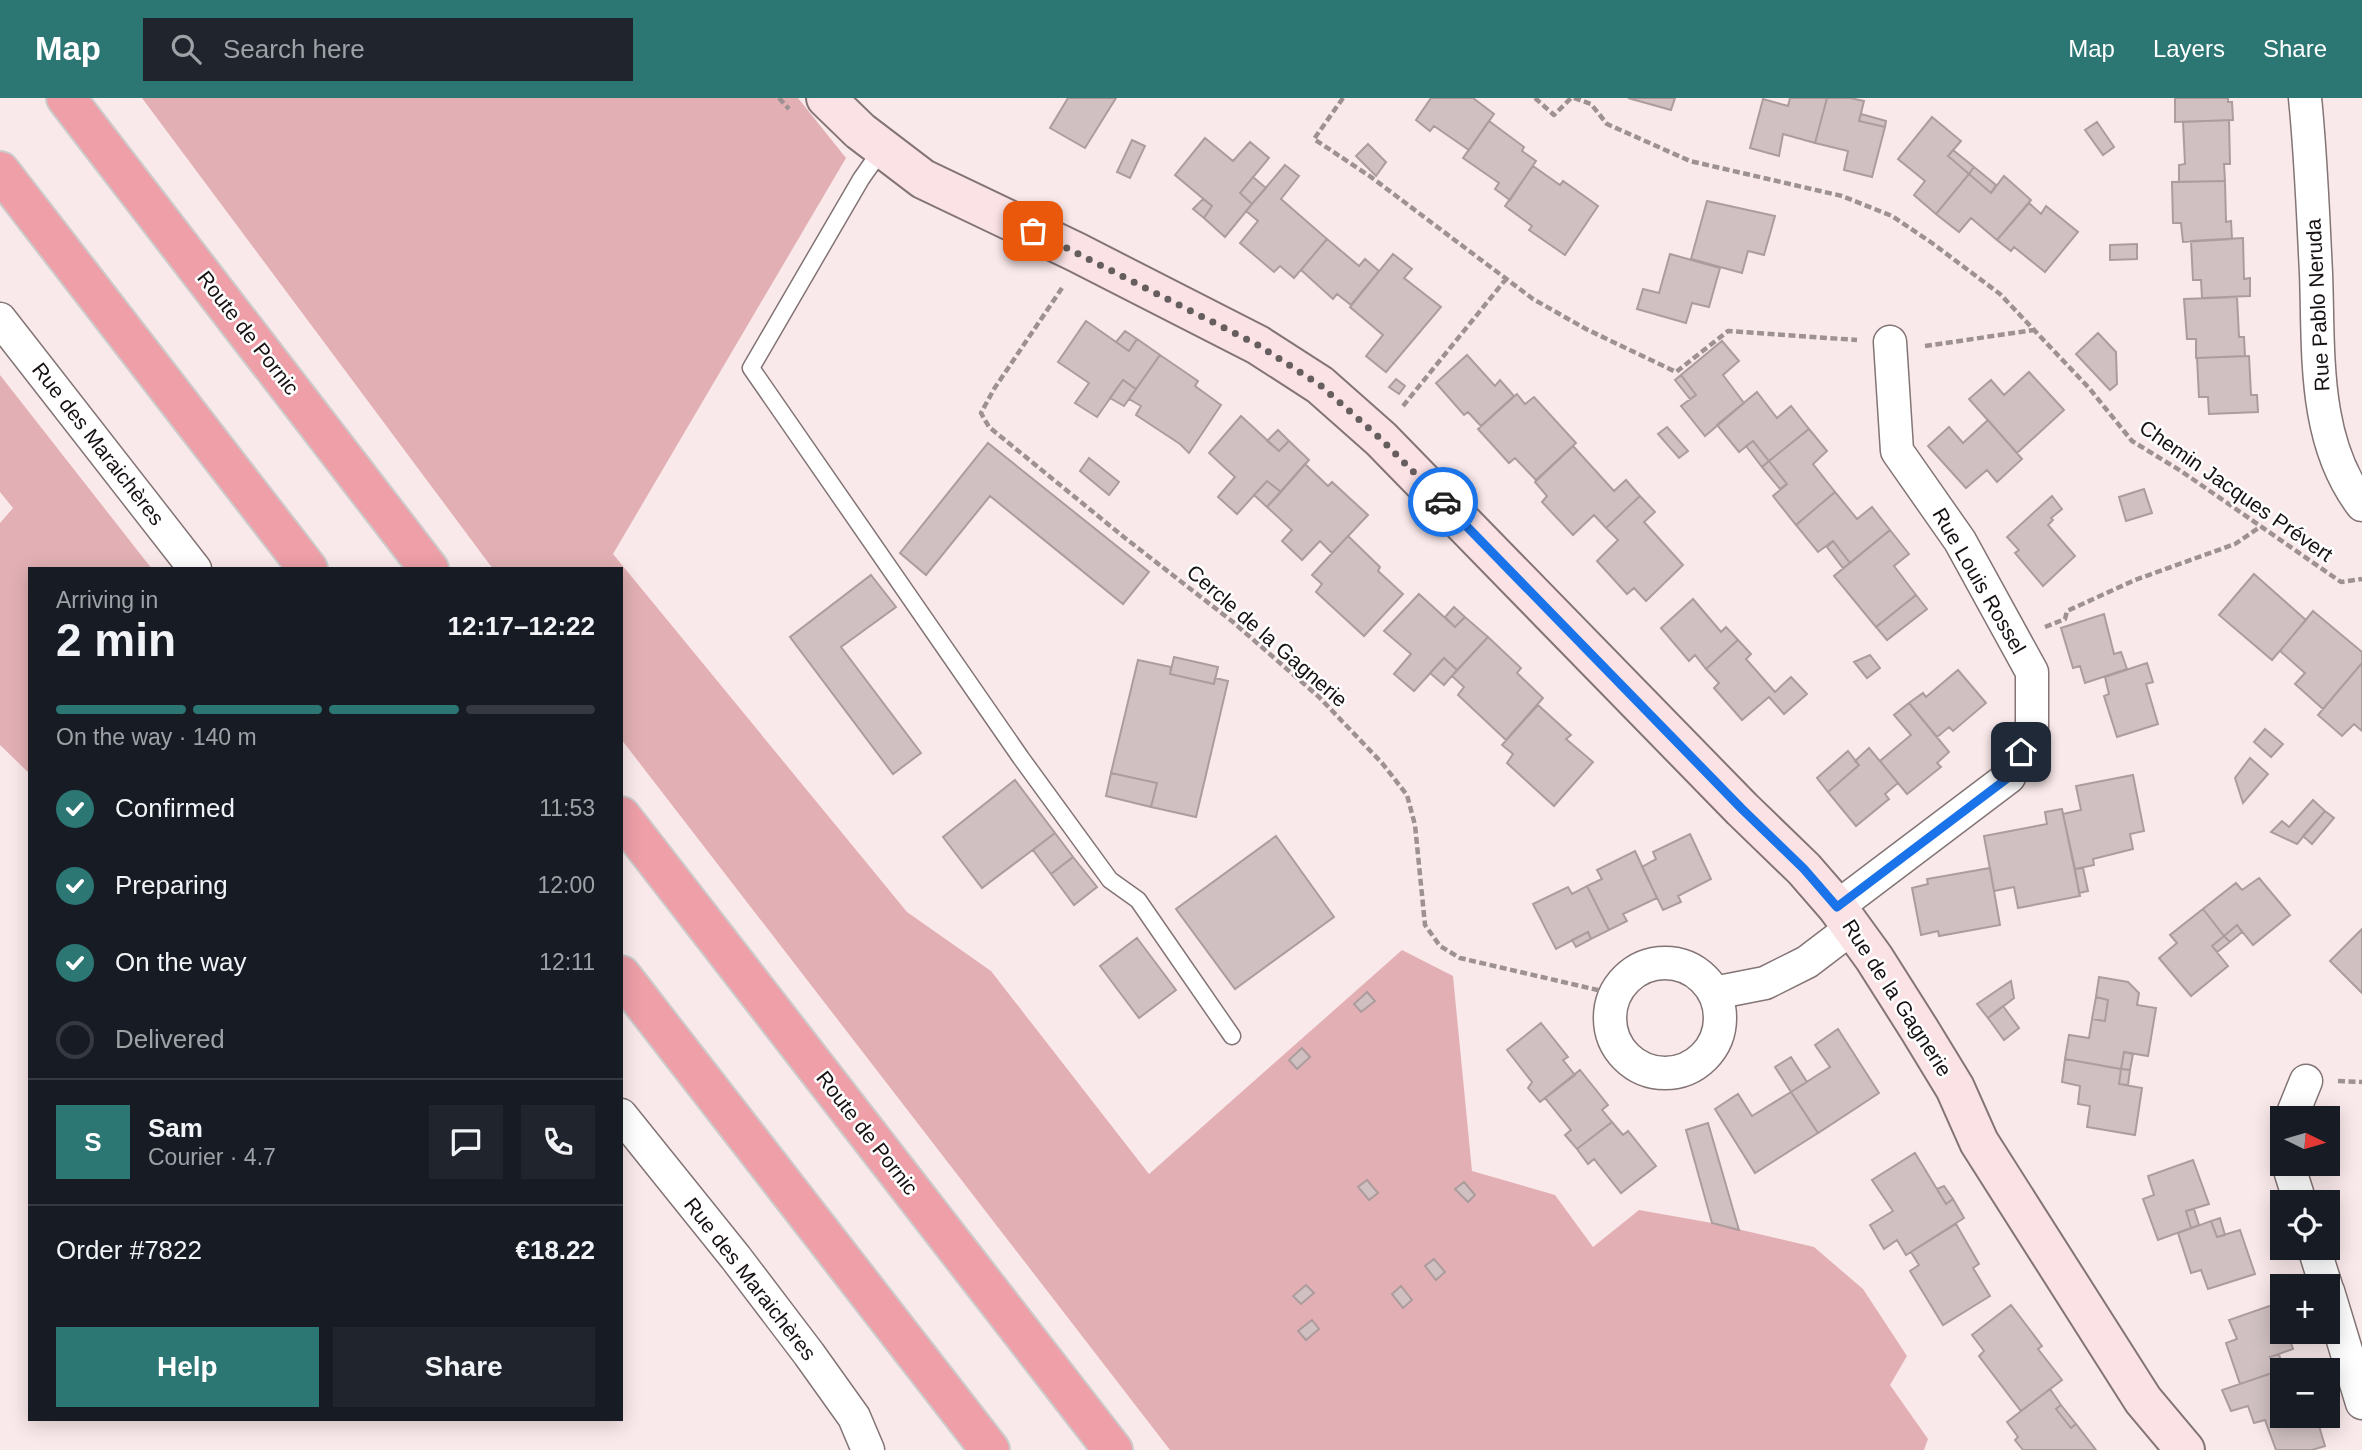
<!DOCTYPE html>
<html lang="en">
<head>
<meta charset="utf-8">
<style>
  body { margin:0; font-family:Helvetica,sans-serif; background:#20242c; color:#f1f3f6; height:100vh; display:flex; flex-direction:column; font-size:26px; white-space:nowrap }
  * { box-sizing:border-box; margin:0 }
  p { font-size:23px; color:#9ea1a6 }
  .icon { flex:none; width:38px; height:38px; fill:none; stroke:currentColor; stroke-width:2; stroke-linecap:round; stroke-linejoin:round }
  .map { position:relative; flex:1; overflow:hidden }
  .side { position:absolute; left:28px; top:469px; width:595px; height:854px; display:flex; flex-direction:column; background:#171b24; border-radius:0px; box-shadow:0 4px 18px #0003 }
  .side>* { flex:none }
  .needle { width:46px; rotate:95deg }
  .fabs { position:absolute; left:2270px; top:1008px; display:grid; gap:14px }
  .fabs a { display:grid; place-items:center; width:70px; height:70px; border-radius:0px; background:#171b24; box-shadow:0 4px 18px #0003; font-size:35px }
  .pin { position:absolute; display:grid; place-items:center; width:60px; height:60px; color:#fff; margin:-30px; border-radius:14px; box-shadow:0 4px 10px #0006 }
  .courier { position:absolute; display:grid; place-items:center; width:70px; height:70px; margin:-35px; border:5px solid #1a73e8; border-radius:50%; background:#fff; color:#222; box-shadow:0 2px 9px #0007 }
  .summary em { font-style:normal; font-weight:700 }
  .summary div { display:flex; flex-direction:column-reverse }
  .summary { display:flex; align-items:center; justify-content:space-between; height:119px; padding:0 28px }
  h1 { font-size:46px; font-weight:700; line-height:52px }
  .bar { display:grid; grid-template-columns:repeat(4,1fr); gap:10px 7px; align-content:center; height:84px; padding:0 28px }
  .bar i { height:9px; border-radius:5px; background:#363941 }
  .bar .selected { background:#2c7674 }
  .bar p { grid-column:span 4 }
  .line { display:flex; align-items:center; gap:18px; padding:0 28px; border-top:2px solid #363941 }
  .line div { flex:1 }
  .round { display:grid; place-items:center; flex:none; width:74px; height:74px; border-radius:0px; background:#20242c }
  ol { padding:0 28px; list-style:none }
  li { display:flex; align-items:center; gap:21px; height:77px }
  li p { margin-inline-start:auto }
  li .icon { padding:7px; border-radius:50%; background:#2c7674; color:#fff; stroke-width:4 }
  li:last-child { color:#9ea1a6 }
  li i { width:38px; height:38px; border:4px solid #363941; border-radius:50% }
  .button { display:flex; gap:14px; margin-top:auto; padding:14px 28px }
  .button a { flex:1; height:80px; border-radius:0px; background:#2c7674; color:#fff; font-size:28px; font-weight:700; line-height:80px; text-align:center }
  .button a+a { background:#20242c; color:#f1f3f6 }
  header { display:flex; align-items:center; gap:42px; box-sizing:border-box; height:98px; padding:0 35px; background:#2c7674; color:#fff }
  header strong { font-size:33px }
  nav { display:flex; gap:38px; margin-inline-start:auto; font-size:24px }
  .search { width:490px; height:63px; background:#20242c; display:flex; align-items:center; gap:18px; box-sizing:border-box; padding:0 24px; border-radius:0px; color:#9ea1a6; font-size:26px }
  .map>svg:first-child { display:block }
  .green { fill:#e2b0b4 }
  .building { fill:#d0c0c1; stroke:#ac9c9d; stroke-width:2 }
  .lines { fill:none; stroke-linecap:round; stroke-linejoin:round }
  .lane-casing { stroke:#837475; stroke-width:19 }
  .street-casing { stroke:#837475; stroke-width:35 }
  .secondary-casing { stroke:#837475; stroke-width:42 }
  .highway-casing { stroke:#cccbcb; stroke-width:42 }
  .path { stroke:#9e9192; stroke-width:4.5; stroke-dasharray:7 3.5; stroke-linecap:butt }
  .lane { stroke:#fff; stroke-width:16 }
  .street { stroke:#fff; stroke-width:32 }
  .secondary { stroke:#fae2e5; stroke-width:38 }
  .highway { stroke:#ee9fa8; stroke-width:38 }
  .done { stroke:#665d5e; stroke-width:7; stroke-dasharray:0 12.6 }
  .route { stroke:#1a73e8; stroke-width:9 }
  .labels { text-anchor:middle; stroke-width:5; stroke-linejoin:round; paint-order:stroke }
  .street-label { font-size:21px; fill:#171112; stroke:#fff }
</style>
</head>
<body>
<header>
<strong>Map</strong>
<div class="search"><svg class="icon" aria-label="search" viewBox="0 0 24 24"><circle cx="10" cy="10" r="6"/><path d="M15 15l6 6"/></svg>Search here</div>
<nav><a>Map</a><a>Layers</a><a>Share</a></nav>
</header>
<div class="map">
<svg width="2362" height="1352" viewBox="0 0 2362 1352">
  <rect width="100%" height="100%" fill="#fae9ea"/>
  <path class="green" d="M142,0H798L846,60L613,456L907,814L991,873L1149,1076L1402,852L1453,878L1472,1073L1555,1097L1593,1149L1639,1112L1712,1125L1814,1149L1863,1191L1907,1258L1890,1287L1928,1341L1924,1352H1170L621,641V471H493Z
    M0,277L152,471H30V676L0,647V425L13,410L0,394Z"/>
  <path class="building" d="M1068,0H1116L1085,50L1050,30Z
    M1431,0H1473L1494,16L1469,52L1434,28L1430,33L1416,22Z
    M1628,0H1675L1671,12Z
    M1827,0L1815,45L1783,36L1779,58L1750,50L1763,1L1788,8L1790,0Z
    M1827,0H1850L1864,3L1859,23L1885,29L1872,79L1844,72L1848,53L1815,45Z
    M2175,0H2228V4H2232L2233,22L2175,24Z
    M1861,16L1886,23L1885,29L1859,23Z
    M1932,19L1961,43L1948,58L1969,76L1936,116L1914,97L1925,83L1898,61Z
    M2229,22L2230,66H2224L2225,83L2179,84V67L2185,66L2183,24Z
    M1489,23L1524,49L1522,53L1536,63L1510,102L1495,91L1499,85L1463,60Z
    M2097,24L2114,49L2103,57L2085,32Z
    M1205,40L1233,63L1250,44L1269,60L1240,95L1252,106L1225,139L1204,120L1212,108L1175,77Z
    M1132,42L1145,48L1130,80L1117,74Z
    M1368,46L1386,64L1376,78L1356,58Z
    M1953,52L1974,69L1969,76L1948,58Z
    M1285,67L1299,78L1281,101L1327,141L1294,180L1280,168L1274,174L1240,145L1258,123L1246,113Z
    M1533,68L1560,87L1563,83L1598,108L1565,157L1529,132L1532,128L1505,108Z
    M1974,69L1996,87L1991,95L1969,76Z
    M1969,76L1991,95L2004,78L2031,102L1997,142L1971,120L1959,134L1936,116Z
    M1253,79L1266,90L1252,106L1240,95Z
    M2225,83L2226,124L2231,123L2232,141L2183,144L2181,125H2173L2172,84Z
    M1203,101L1212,108L1204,120L1193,111Z
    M1707,103L1775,118L1764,157L1748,153L1742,175L1691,161Z
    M2029,105L2041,116L2046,108L2078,134L2045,174L2014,149L2011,153L1997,142Z
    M2243,140L2244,181L2250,180V198L2202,200L2201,182H2193L2191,143Z
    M1327,141L1359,168L1365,161L1379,173L1351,207L1337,196L1333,201L1301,172Z
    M2137,146V161L2110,162V147Z
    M1393,156L1412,171L1404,180L1441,209L1386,274L1366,258L1383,237L1350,209Z
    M1670,156L1720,170L1709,209L1692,205L1686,225L1637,211L1643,191L1659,195Z
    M2237,199L2239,239H2244L2245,258L2196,260V241H2187L2184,201Z
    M1086,223L1129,253L1137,241L1160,257L1136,291L1123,282L1097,319L1075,305L1089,285L1058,264Z
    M1125,233L1137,241L1129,253L1116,244Z
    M2098,235L2116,254L2117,286L2110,292L2076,256Z
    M1722,243L1739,263L1723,277L1744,305L1705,338L1681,308L1696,297L1681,277Z
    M1160,257L1198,283L1195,288L1221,307L1189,355L1180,346L1136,317L1141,308L1129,301Z
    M1467,257L1495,288L1500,282L1514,298L1481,328L1468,314L1464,317L1436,285Z
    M2249,258L2251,297H2257L2258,314L2209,316L2208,299H2199L2197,260Z
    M2029,274L2064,312L2017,355L1969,301L1991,282L2004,297Z
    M1681,277L1696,297L1690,301L1675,282Z
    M1396,281L1405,288L1399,296L1389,289Z
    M1123,282L1136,291L1124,308L1110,300Z
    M1757,294L1777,320L1791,308L1809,331L1769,363L1753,343L1739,354L1717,327Z
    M1517,296L1525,306L1534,299L1576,345L1536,382L1515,360L1509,365L1478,331Z
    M1241,318L1279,353L1289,343L1309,362L1281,394L1267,383L1237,416L1218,399L1235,379L1209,355Z
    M1988,322L2022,361L1997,384L1987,372L1966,390L1928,348L1949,329L1963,345Z
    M1667,329L1688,353L1679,360L1658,336Z
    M1809,331L1827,353L1813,366L1835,394L1796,427L1773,398L1787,386L1769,363Z
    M1278,332L1289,343L1279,353L1267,343Z
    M1753,343L1769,363L1762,369L1746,348Z
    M988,345L1149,474L1123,506L990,398L926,477L900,455Z
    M1573,348L1614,393L1626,382L1640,398L1606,430L1594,417L1573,437L1542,404L1547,398L1535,384Z
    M1089,360L1119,384L1109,397L1080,373Z
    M1769,363L1787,386L1780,391L1762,369Z
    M1305,366L1328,388L1332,384L1368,417L1332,455L1320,443L1302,462L1282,443L1292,432L1267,409Z
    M1267,383L1281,394L1267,409L1254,397Z
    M2144,391L2152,415L2126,423L2119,399Z
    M1835,394L1857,421L1872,409L1890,432L1850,465L1833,443L1818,454L1796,427Z
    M1640,398L1655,414L1644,424L1683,467L1646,503L1634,490L1627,496L1597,463L1618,442L1606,430Z
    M2052,398L2062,411L2051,420L2053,422L2048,427L2075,458L2043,488L2015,455L2019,452L2007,439Z
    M1890,432L1909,456L1894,468L1916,497L1876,529L1834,478Z
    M1348,438L1380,469L1378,473L1403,496L1364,538L1316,494L1322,486L1312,477Z
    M1833,443L1850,465L1843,470L1827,449Z
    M2254,476L2306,522L2272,562L2219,517Z
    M871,477L896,509L841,549L921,655L893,676L790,539Z
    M1419,496L1455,529L1465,519L1488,539L1457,572L1444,560L1414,593L1394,576L1411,556L1384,533Z
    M1916,497L1927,511L1887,542L1876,529Z
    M1693,501L1721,534L1726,529L1738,542L1706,571L1695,557L1689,563L1661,530Z
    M1454,509L1465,519L1455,529L1445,519Z
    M2313,513L2362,554V565L2323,611L2295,586L2305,575L2280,553Z
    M2104,516L2114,556L2121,554L2127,571L2085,585L2080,568L2073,570L2061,530Z
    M1488,539L1521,570L1517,575L1543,600L1506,642L1458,597L1464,589L1452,578Z
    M1738,542L1751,556L1746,561L1775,594L1791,579L1807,596L1784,616L1769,599L1742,622L1714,590L1719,585L1706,571Z
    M1870,557L1880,570L1867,580L1854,564Z
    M1174,559L1218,569L1214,586L1170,576Z
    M1444,560L1457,572L1444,587L1430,575Z
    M1138,562L1171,569L1170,576L1214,586L1215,580L1228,583L1196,719L1151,709L1157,685L1111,675Z
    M2147,565L2153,584L2146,586L2158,626L2117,639L2104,598L2109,596L2105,579Z
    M2362,565V633L2354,626L2342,638L2318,617Z
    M1958,572L1986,605L1953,633L1949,629L1937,639L1909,605L1923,595L1926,599Z
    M1909,605L1949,654L1937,665L1941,669L1907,696L1880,663L1911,637L1894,617Z
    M1538,607L1571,637L1566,641L1593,664L1554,708L1507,665L1513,656L1502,647Z
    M2265,631L2283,646L2271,659L2254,644Z
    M1869,650L1898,685L1885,696L1889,701L1856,728L1828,694L1859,667L1855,663Z
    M1848,653L1859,667L1828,694L1817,680Z
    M2250,660L2268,676L2243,705L2235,680Z
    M1111,675L1157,685L1151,709L1106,698Z
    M2133,677L2144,733L2130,736L2133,751L2093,761L2094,767L2075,771L2063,716L2081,712L2076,688Z
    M1015,682L1055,735L982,790L943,739Z
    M2313,702L2325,713L2297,746L2271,734L2282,723L2289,729Z
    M2062,711L2080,798L2018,810L2014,789L1994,793L1984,738L2047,726L2045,714Z
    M2325,713L2334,720L2312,746L2303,738Z
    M1055,735L1073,759L1051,776L1033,752Z
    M1690,736L1711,781L1678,798L1681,804L1663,812L1642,769L1656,761L1653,754Z
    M1276,738L1334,819L1235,891L1176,811Z
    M1635,753L1657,800L1623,816L1627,823L1609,832L1587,788L1602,781L1597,772Z
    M1073,759L1097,789L1074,807L1051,776Z
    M1990,770L2000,827L1939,838L1938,833L1921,837L1912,790L1928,786L1927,781Z
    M2083,770L2088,793L2079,795L2075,771Z
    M2259,780L2290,817L2253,847L2237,827L2224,838L2203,811L2236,785L2242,792Z
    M1587,788L1609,832L1591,841L1588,834L1556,851L1533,806L1568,789L1572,796Z
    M2203,811L2224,838L2212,848L2228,868L2191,898L2159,860L2177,845L2170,837Z
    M2237,827L2242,834L2230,844L2224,838Z
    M2362,831V895L2330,863Z
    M1588,834L1591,841L1576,849L1572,842Z
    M2224,838L2230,844L2217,854L2212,848Z
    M1137,840L1176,892L1139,920L1100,868Z
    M2099,879L2128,884L2139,895L2137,907L2156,910L2148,958L2124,954L2121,971L2065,961L2069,937L2089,940L2092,921L2105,923L2108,902L2096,899Z
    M2011,883L2014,900L1988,920L1977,906Z
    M1367,894L1375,903L1361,914L1354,906Z
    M2096,899L2108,902L2105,923L2092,921Z
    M2003,908L2019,930L2004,942L1988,920Z
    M1541,925L1568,959L1563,962L1575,977L1540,1004L1528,990L1532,984L1507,952Z
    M1838,931L1879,995L1818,1035L1791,994L1830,969L1815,947Z
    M1302,950L1310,959L1297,971L1289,962Z
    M2124,954L2133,956L2130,972L2121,971Z
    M1791,959L1807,984L1791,994L1775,969Z
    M2065,961L2121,971L2119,986L2142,990L2135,1037L2087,1029L2090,1008L2078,1006L2080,988L2062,984Z
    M2121,971L2130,972L2128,987L2119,986Z
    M1580,972L1608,1007L1602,1012L1612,1024L1577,1051L1565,1037L1571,1032L1545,1000Z
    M1791,994L1818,1035L1755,1075L1715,1011L1738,996L1752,1018Z
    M1612,1024L1623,1037L1628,1033L1656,1068L1621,1095L1594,1061L1588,1066L1577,1051Z
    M1708,1025L1739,1132L1712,1125L1686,1032Z
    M1915,1055L1946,1106L1953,1101L1964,1120L1906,1157L1897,1142L1884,1151L1870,1127L1893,1113L1872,1082Z
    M2193,1062L2209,1106L2186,1113L2191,1130L2158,1142L2143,1101L2154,1097L2148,1078Z
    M1367,1082L1378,1095L1369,1102L1358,1089Z
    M1464,1084L1475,1097L1468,1104L1455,1091Z
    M1944,1088L1953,1101L1946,1106L1937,1091Z
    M2194,1111L2199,1127L2191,1130L2186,1113Z
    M2220,1120L2225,1137L2217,1139L2211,1123Z
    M2211,1123L2217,1139L2240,1132L2255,1176L2208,1191L2201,1172L2191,1175L2178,1135Z
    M1956,1126L1979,1166L1973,1170L1990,1198L1943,1227L1910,1173L1919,1167L1911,1154Z
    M1434,1161L1445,1174L1436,1182L1425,1168Z
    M1306,1187L1314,1195L1301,1206L1293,1198Z
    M1401,1188L1412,1202L1403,1210L1392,1196Z
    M2278,1205L2282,1219V1234H2287L2293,1251L2270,1259L2275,1274L2240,1286L2226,1245L2237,1241L2229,1222Z
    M2011,1207L2042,1248L2038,1251L2062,1282L2021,1313L1979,1258L1984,1253L1972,1237Z
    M1312,1222L1319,1231L1306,1242L1298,1233Z
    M2279,1256L2283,1271L2275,1274L2270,1259Z
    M2275,1274L2282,1288V1318H2316L2325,1348L2312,1352H2276L2265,1322L2254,1325L2248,1308L2231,1313L2222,1292Z
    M2050,1291L2061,1307L2056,1311L2071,1330L2076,1326L2096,1352H2023L2015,1342L2018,1339L2007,1324Z
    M2061,1307L2076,1326L2071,1330L2056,1311Z"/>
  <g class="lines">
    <defs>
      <path id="lane" d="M882,51L861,81L751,270L1021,660L1110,782L1138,802L1232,938"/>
      <path id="street" d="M2305,0C2311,58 2313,117 2316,175C2319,252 2312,342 2362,407
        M0,221L195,471
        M1837,809L2009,679L2032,630V574L1960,443L1897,353L1890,244
        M1610 920a55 55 0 1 1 110 0a55 55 0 1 1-110 0Z
        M1714,895L1765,885L1807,864L1853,829
        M621,1017L736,1160L809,1256L854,1319L868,1352
        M2291,1020L2306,983
        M2288,1066L2300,1104
        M2314,1150L2326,1188
        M2328,1193L2362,1305"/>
      <path id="secondary" d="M826,0L860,33L923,81L1076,154L1258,247L1320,287L1381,341L1742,711L1804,771L1837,809L1874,860L1919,931L1955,990L1979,1044L2143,1302L2185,1352"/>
      <path id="highway" d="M66,0L429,471
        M0,73L308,471
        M621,718L1113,1352
        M621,877L990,1352"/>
    </defs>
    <use href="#lane" class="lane-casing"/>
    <use href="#street" class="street-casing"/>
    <use href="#secondary" class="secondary-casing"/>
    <use href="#highway" class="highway-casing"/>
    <path class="path" d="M779,0L789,11
      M1343,0L1314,41L1371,79L1533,201L1586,231L1676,274L1728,233L1857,242
      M1535,0L1554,17L1571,0
      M1574,0L1591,6L1607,26L1690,63L1842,98L1892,118L1932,145L2000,196L2089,290L2132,343L2181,373L2341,484L2362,481
      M1062,190L994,291L981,315L989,329L1125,440L1233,524L1319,599L1382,665L1407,697L1415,727L1425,827L1440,848L1460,860L1615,896
      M1925,248L2034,232
      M1403,308L1506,181
      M2045,529L2065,521L2067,513L2135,482L2235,446L2260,429
      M2338,983L2362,984"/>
    <use href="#lane" class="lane"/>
    <use href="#street" class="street"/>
    <use href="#secondary" class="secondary"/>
    <use href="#highway" class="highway"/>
  </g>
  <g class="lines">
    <path class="done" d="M1033,133L1258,247L1320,287L1381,341L1443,404"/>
    <path class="route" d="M1443,404L1742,711L1804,771L1837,809L2009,679L2021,654"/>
  </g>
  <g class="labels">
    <g class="street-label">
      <text transform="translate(2318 207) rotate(-93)" y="7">Rue Pablo Neruda</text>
      <text transform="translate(248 235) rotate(52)" y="7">Route de Pornic</text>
      <text transform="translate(98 346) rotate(52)" y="7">Rue des Maraichères</text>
      <text transform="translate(2236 393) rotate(35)" y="7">Chemin Jacques Prévert</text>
      <text transform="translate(1979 483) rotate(60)" y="7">Rue Louis Rossel</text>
      <text transform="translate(1267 538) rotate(41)" y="7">Cercle de la Gagnerie</text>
      <text transform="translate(1897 900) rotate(57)" y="7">Rue de la Gagnerie</text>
      <text transform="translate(867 1035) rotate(52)" y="7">Route de Pornic</text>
      <text transform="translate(750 1181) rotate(52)" y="7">Rue des Maraichères</text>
    </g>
  </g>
</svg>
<div class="fabs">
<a><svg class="needle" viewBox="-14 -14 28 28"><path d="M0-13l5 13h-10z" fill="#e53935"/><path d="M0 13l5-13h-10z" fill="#9ea1a6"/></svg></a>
<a><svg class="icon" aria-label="locate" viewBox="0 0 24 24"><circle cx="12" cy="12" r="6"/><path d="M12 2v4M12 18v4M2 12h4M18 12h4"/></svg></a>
<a>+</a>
<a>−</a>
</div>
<div class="pin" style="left:1033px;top:133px;background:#ea580c"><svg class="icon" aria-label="bag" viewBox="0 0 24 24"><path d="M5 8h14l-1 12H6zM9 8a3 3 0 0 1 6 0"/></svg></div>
<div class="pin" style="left:2021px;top:654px;background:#1f2937"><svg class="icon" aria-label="home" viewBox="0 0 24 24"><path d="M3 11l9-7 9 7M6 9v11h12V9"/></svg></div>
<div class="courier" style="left:1443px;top:404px"><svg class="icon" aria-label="car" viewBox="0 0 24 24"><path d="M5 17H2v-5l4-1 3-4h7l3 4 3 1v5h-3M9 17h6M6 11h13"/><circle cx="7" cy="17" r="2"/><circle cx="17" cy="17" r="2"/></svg></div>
<section class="side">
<div class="summary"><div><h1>2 min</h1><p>Arriving in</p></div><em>12:17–12:22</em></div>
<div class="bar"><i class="selected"></i><i class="selected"></i><i class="selected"></i><i></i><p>On the way · 140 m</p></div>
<ol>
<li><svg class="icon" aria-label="check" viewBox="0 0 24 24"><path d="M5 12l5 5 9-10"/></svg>Confirmed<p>11:53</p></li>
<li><svg class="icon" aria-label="check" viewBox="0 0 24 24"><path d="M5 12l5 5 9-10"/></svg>Preparing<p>12:00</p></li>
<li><svg class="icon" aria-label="check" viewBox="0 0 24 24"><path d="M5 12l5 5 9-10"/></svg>On the way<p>12:11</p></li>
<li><i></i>Delivered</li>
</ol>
<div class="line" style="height:126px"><b class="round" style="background:#2c7674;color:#fff">S</b><div><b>Sam</b><p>Courier · 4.7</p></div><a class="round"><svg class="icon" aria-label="chat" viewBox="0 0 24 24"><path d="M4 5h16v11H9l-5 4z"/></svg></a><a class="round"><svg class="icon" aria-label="phone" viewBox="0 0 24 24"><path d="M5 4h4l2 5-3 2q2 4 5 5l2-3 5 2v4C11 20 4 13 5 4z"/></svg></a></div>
<div class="line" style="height:91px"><div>Order #7822</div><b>€18.22</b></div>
<div class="button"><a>Help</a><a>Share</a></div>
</section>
</div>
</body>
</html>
